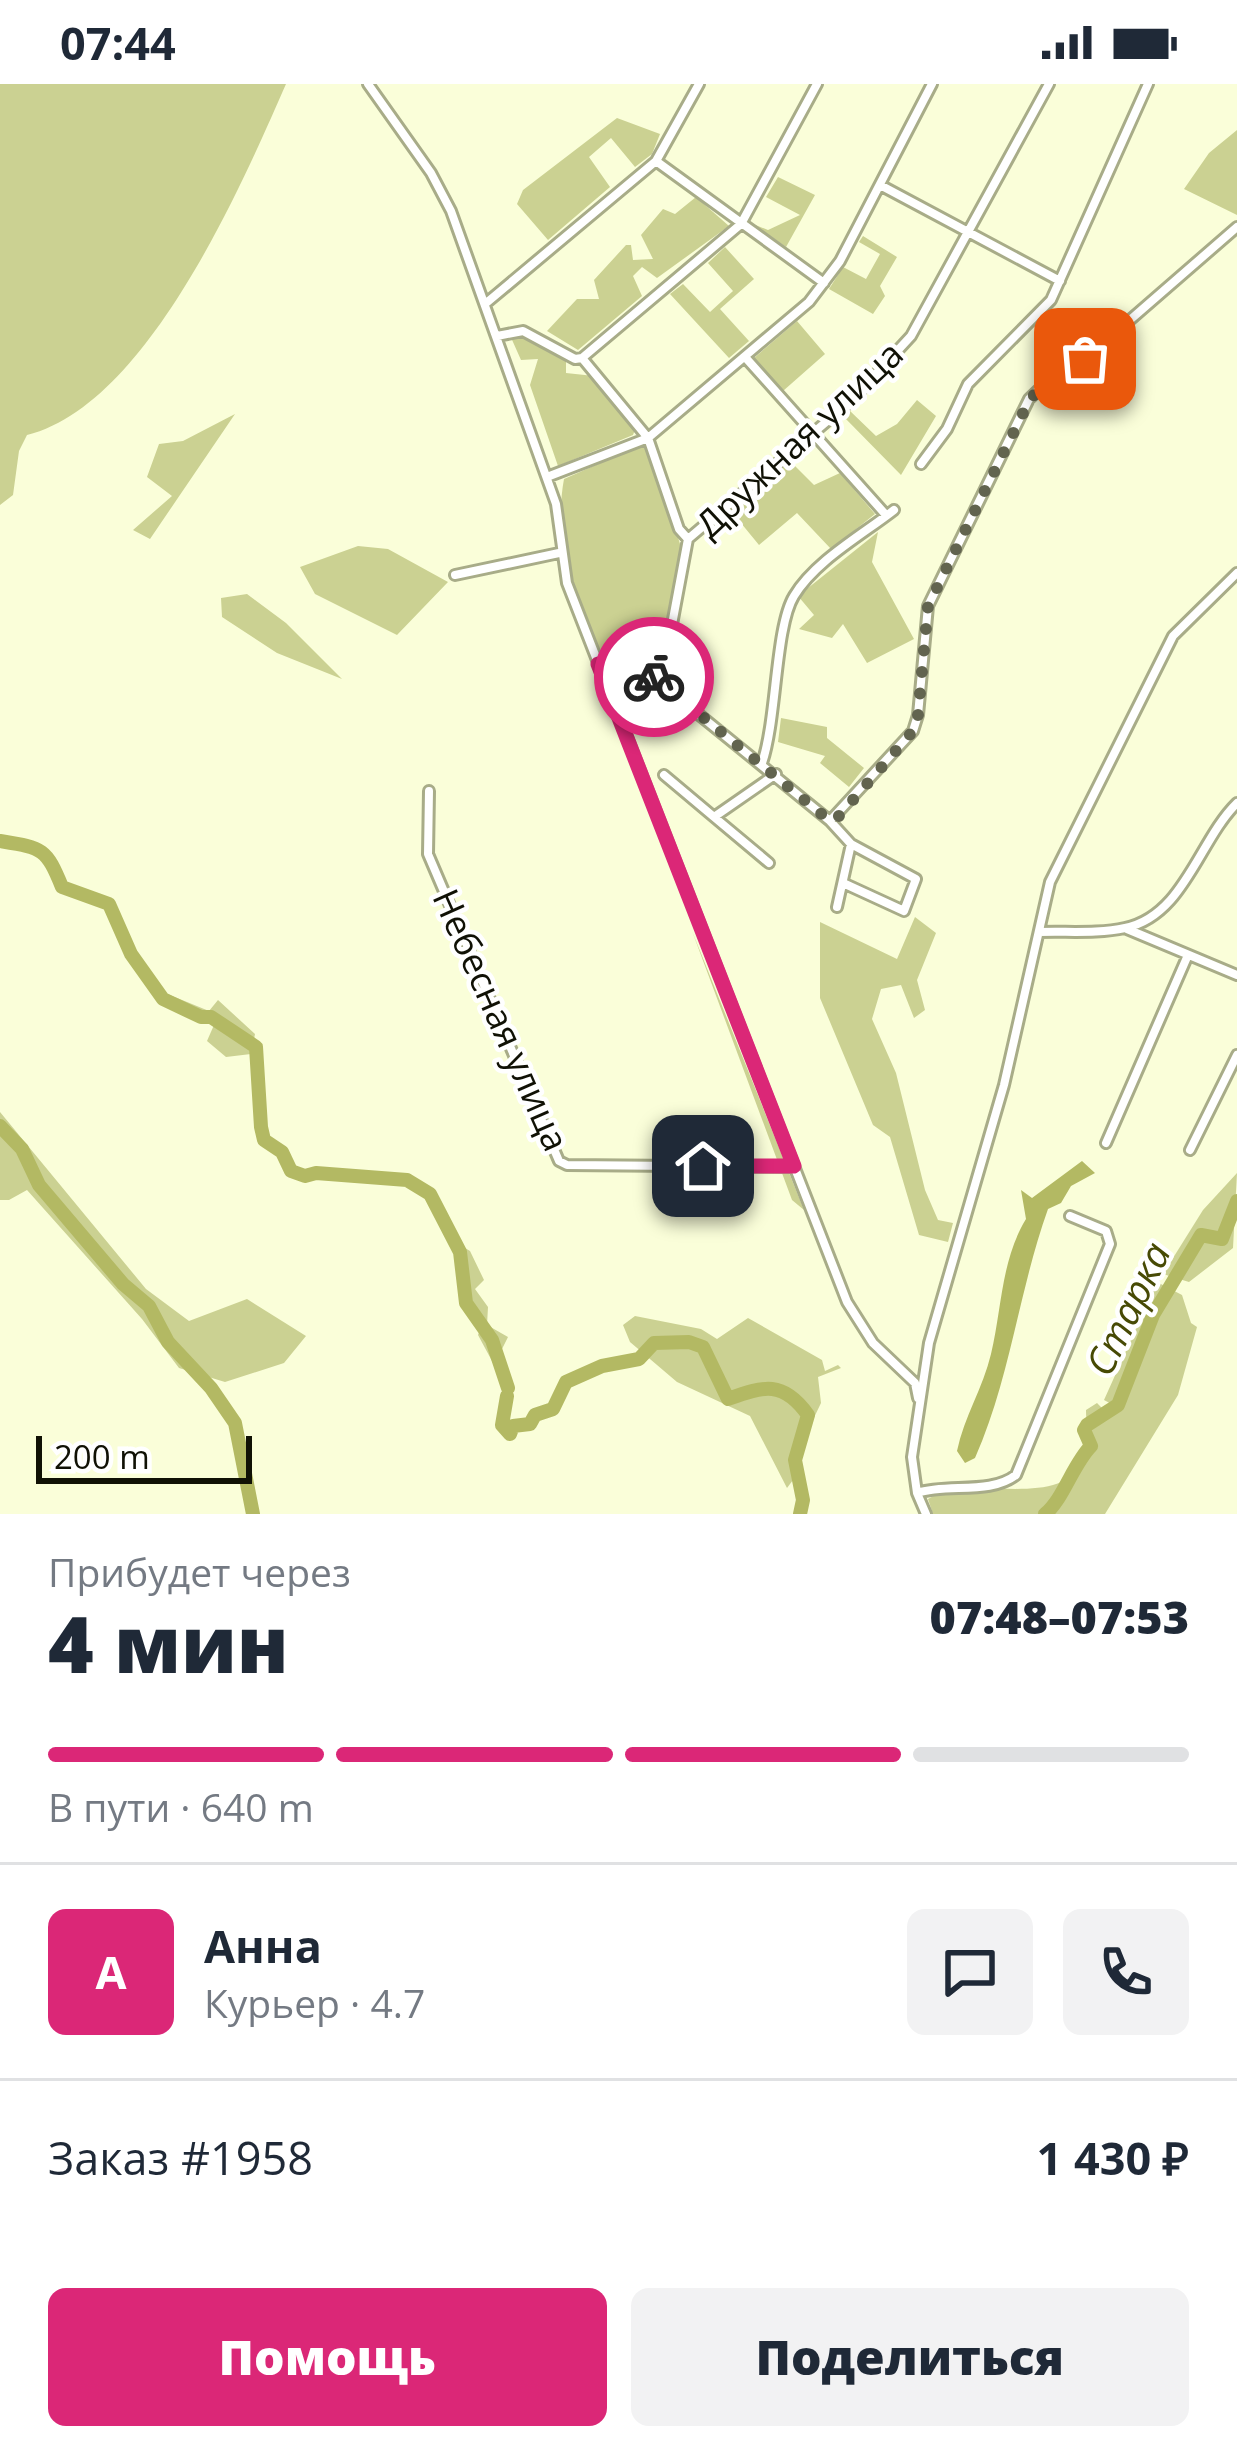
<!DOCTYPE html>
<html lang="ru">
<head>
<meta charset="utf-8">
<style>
  body { margin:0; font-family:"Open Sans",sans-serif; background:#f2f2f3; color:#1f2937; height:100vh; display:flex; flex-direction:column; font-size:45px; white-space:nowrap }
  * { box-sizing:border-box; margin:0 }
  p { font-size:39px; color:#747a83 }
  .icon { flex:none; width:66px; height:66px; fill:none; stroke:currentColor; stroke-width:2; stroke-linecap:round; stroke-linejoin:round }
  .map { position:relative; height:1430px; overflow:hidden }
  .drawer { display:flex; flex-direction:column; background:#fff; flex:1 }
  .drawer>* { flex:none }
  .scale { position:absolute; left:36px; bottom:30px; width:216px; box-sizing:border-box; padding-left:12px; border:6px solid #101105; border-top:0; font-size:33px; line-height:42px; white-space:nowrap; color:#101105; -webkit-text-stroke:9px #fff; paint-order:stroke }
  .pin { position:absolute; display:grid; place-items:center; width:102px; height:102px; color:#fff; margin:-51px; border-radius:24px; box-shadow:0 6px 18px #0006 }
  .courier { position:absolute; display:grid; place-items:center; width:120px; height:120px; margin:-60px; border:9px solid #db2777; border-radius:50%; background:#fff; color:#222; box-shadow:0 3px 15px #0007 }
  .head em { font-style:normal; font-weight:800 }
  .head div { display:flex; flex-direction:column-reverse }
  .head { display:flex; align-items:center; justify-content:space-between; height:204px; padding:0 48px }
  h1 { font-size:78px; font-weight:800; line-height:90px }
  .bar { display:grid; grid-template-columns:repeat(4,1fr); gap:18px 12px; align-content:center; height:144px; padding:0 48px }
  .bar i { height:15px; border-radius:9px; background:#e0e1e3 }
  .bar .current { background:#db2777 }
  .bar p { grid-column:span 4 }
  .line { display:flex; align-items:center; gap:30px; padding:0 48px; border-top:3px solid #e0e1e3 }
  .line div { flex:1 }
  .round { display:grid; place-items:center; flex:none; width:126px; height:126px; border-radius:18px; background:#f2f2f3 }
  .button { display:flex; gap:24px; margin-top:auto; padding:24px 48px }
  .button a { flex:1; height:138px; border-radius:18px; background:#db2777; color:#fff; font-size:48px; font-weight:800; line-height:138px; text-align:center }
  .button a+a { background:#f2f2f3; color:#1f2937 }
  .status { display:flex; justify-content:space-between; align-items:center; height:84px; padding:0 60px; background:#fff; direction:ltr }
  .status svg { height:33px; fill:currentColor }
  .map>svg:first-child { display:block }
  .green { fill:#cbd192 }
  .water { fill:#b3b963 }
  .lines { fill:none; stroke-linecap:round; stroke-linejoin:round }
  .river { stroke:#b3b963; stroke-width:14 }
  .minor-casing { stroke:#a8ac88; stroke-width:14 }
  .minor { stroke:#fff; stroke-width:8 }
  .done { stroke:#62644f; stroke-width:12; stroke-dasharray:0 21.6 }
  .route { stroke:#db2777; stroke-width:15 }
  .labels { text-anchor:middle; stroke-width:9; stroke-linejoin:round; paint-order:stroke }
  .street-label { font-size:36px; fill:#101105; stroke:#fff }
  .water-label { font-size:39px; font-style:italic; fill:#474a05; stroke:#fff }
</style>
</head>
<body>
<div class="status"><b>07:44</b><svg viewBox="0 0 49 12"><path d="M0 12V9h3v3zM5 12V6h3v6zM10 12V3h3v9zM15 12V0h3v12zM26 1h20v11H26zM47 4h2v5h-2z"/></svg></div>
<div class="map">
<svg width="1237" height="1430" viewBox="0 0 1237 1430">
  <rect width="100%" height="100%" fill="#fafed9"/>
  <path class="green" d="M0,0H286C240,105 146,322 27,351L19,367L13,411L0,421Z
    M617,34L660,50L652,70L635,83L611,54L589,73L610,103L548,156L517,120L523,106Z
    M1237,46V131L1184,105L1209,69Z
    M778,93L815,111L786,163L753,140L768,146L800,131L766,113Z
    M696,113L729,142L657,194L642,183L633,192L642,212L578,266L547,247L577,215H599L594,196L626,161H631L633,176L653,175L641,151L663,125L675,130Z
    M863,152L897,173L880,202L885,212L873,230L829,205L843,183L866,195L880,170L859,158Z
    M725,163L754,195L720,225L749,257L729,274L670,210L683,200L710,228L733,207L708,179Z
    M797,237L825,270L783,307L754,274Z
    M524,248L566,272V289L594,292L636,343L633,351L558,382L530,301L538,275L521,276L509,249Z
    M917,316L936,332L901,391L843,332L849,326L876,352L897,340Z
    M235,330L150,455L133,446L172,412L147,393L159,360L183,357Z
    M648,358L681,463L662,569L655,581L629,565L632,569H604L597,562C574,508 553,454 564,395Z
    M789,376L814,401L840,389L875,430L831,465L797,429L759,461L727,422Z
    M878,448L872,478L914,555L867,579L843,540L832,554L799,545L814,531L798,512Z
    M358,462L388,465L448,498L397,551L315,510L300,483Z
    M247,510L286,539L342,595L277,569L222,533L221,514Z
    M781,634L827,643V654L864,684L849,703L820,679L825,672L778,658Z
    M915,833L936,849L917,896L925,926L914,934L901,901L881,905L872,935L896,989L925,1106L938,1136L953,1139L948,1158L919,1151L890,1053L873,1041L820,914V838L897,875Z
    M692,847L804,1126L792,1116Z
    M165,909L209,927L218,916L255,950L251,970L226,973L207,957L214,941L172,925Z
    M0,1028L146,1205L189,1237L247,1215L306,1252L284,1279L225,1298L179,1284L142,1235L27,1106L9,1116H0Z
    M1237,1089L1233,1164L1189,1198L1163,1190L1203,1126Z
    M460,1161L470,1167L484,1196L475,1205L488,1223L487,1241L508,1253L501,1267L499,1290L478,1251L481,1243L463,1225L465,1190Z
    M1157,1198L1182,1211L1191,1239L1197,1243L1178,1311L1105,1430H933L928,1415C973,1387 1061,1430 1086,1373C1090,1360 1086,1340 1086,1326L1097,1319L1108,1330L1117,1323L1104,1316Z
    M635,1232L701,1245L717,1255L748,1234L822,1276L825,1287L838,1281L841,1284L818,1293L821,1319L809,1344L799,1347L793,1396L787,1404L750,1332L677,1298L630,1258L623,1241Z"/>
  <path class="water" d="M1082,1077L1095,1089L1071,1102L1061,1119L1048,1125C1018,1209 1011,1292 975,1374L965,1379L957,1367C964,1333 983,1304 991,1270C1002,1224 1001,1176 1026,1135L1021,1106L1032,1114Z"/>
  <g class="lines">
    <path class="river" d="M0,757C43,764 46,764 62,803L109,820L131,870L163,915L201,933H211L256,963L261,1043L264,1056L282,1068L291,1087L305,1092L316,1089L407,1096L430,1110L460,1168L466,1219L492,1256L508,1304
      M0,1042L22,1065L39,1101L123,1200L149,1222L168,1258L211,1304L235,1339L253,1430
      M507,1312L502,1341L510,1350L513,1342L530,1340L535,1331L553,1325L566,1298L602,1282L639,1275L654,1259L689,1258L703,1263L728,1315C764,1302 783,1296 808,1331L795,1376L803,1416L800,1430
      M1045,1430C1063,1416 1073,1380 1091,1362L1084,1346L1087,1341L1118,1321L1153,1231L1201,1151L1222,1155L1237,1117"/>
    <defs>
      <path id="minor" d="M368,0L431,89L451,127L556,420L567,499L847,1218L873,1259L915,1299L918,1314
        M656,77L824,199
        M880,101L1060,197
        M485,220L656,77L699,0
        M497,252L523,247L575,275L582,274
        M745,273L886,431
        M921,380L947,345L968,300L1051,216L1148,0
        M547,393L648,354L809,218L840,177L932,0
        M688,455L679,445L648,354L582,274L741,140L817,0
        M455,491L559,469
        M599,579L618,576L649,590L830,737L851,760L837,823
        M649,590L665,578L688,455L852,316L911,252L1049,0
        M762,679C777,636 775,543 794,512C815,477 862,451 894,426
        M664,691L714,733L776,690
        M429,707L428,770L559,1077L567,1081L794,1083
        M714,733L769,779
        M830,737L913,647L918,631L928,522L1029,315L1052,293L1085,275L1237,143
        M843,799L904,827L916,795L851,760
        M1127,845L1237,891
        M1039,848C1067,847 1098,850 1125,844C1184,832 1199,756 1237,719
        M1106,1059L1188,871
        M1190,1066L1237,971
        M917,1409C948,1399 990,1411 1016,1391L1110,1160L1106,1147L1070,1132
        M926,1430L917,1409L912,1373L929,1259L1004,1001L1050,798L1173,552L1237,489"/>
    </defs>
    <use href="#minor" class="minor-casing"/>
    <use href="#minor" class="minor"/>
  </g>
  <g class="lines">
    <path class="done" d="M654,593L830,737L839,732L913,647L918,631L928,522L1030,315L1052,293L1085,275"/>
    <path class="route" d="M654,593L619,576L598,580L794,1082H703"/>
  </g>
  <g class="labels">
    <g class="street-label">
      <text transform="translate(799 355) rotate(-43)" y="13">Дружная улица</text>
      <text transform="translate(501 936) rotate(66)" y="13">Небесная улица</text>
    </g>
    <g class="water-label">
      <text transform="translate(1128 1225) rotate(-64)" y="14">Старка</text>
    </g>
  </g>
</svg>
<div class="scale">200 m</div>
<div class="pin" style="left:1085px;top:275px;background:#ea580c"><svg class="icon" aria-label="bag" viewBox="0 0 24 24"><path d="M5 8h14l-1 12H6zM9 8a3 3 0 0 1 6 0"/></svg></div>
<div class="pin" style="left:703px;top:1082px;background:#1f2937"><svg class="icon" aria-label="home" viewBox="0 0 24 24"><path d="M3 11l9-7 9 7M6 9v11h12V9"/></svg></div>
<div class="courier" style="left:654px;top:593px"><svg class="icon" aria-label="bike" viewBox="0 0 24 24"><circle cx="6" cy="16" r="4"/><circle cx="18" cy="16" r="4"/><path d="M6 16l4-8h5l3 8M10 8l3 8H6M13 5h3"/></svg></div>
</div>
<section class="drawer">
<div class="head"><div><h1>4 мин</h1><p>Прибудет через</p></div><em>07:48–07:53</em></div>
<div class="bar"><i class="current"></i><i class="current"></i><i class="current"></i><i></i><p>В пути · 640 m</p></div>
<div class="line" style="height:216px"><b class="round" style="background:#db2777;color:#fff">А</b><div><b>Анна</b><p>Курьер · 4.7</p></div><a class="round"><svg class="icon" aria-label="chat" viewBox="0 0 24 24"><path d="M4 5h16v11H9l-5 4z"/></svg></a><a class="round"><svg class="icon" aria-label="phone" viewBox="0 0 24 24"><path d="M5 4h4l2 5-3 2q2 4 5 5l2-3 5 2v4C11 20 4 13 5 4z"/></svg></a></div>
<div class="line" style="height:156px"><div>Заказ #1958</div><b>1 430 ₽</b></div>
<div class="button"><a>Помощь</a><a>Поделиться</a></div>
</section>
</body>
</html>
